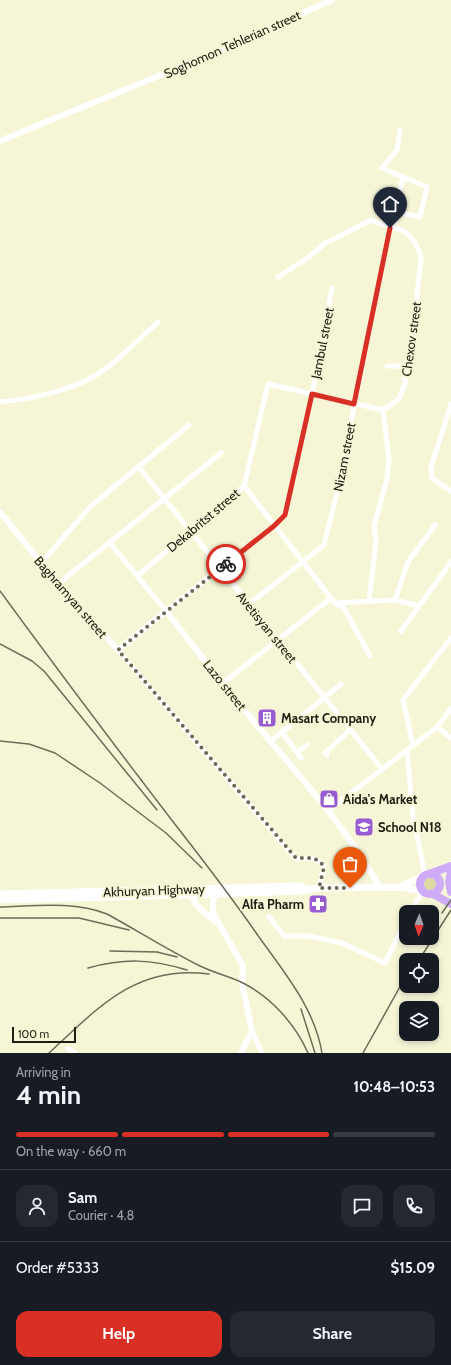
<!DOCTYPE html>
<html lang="en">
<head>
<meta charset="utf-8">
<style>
  body { margin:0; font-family:Cabin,sans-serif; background:#242831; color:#f1f3f6; height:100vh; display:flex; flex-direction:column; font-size:15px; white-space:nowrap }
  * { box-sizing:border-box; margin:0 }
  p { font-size:13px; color:#9ea1a6 }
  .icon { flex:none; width:22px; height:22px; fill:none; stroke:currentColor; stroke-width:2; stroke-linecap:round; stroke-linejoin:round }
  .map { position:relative; height:1053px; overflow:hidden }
  .sheet { display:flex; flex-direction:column; background:#171b24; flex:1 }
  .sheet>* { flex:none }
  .needle { width:26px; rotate:182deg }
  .tools { position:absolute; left:399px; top:905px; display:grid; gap:8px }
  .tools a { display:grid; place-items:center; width:40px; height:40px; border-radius:8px; background:#171b24; box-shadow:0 2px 6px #0003; font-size:20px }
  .scale { position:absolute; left:12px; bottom:10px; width:64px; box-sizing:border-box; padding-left:4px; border:2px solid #1e1e12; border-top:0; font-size:11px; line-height:14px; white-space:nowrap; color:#1e1e12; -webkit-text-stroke:3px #f6f6d7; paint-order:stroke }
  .pin { position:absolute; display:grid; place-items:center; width:34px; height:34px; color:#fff; margin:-41px -17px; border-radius:50% 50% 50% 0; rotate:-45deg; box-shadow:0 0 4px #0007 }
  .pin .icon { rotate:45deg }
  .courier { position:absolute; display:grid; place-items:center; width:40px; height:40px; margin:-20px; border:3px solid #d93025; border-radius:50%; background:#fff; color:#222; box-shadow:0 1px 5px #0007 }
  .overview em { font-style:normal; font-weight:700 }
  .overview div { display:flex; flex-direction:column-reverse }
  .overview { display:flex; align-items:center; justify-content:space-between; height:68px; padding:0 16px }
  h1 { font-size:26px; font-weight:700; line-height:30px }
  .bar { display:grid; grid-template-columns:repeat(4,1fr); gap:6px 4px; align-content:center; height:48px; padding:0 16px }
  .bar i { height:5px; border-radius:3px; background:#363941 }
  .bar .on { background:#d93025 }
  .bar p { grid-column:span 4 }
  .line { display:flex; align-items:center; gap:10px; padding:0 16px; border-top:1px solid #363941 }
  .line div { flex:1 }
  .round { display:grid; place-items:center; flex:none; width:42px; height:42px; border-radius:12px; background:#242831 }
  .cta { display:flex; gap:8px; margin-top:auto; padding:8px 16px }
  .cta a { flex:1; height:46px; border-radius:12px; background:#d93025; color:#fff; font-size:16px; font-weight:700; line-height:46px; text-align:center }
  .cta a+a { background:#242831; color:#f1f3f6 }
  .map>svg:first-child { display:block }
  .green { fill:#dbd99e }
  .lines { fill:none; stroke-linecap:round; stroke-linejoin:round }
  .minor { stroke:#fff; stroke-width:5 }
  .tertiary { stroke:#fff; stroke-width:6 }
  .secondary { stroke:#fff; stroke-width:7 }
  .trunk { stroke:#d0acf8; stroke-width:8 }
  .rail { stroke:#6c6c5a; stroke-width:1.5 }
  .done { stroke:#6a6a57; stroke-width:4; stroke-dasharray:0 7.2 }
  .route { stroke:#d93025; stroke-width:5 }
  .labels { text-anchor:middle; stroke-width:4; stroke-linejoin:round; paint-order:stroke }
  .street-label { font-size:13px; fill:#1e1e12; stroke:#f6f6d7 }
  .poi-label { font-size:13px; font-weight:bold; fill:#1e1e12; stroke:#f6f6d7; text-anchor:start }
</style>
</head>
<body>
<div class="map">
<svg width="451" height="1053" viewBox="0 0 451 1053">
  <rect width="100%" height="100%" fill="#f6f6d7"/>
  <path class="green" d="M424 884a6 6 0 1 1 12 0a6 6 0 1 1-12 0Z"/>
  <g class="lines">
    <path class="minor" d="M400,130L397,150L382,168L403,177
      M394,228L397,212L395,210L403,177L427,187L420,217L397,212
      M278,277L309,257L324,244L371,220C398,231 411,225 421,257L411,353L405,366V383L399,399L383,410
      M387,366H405
      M0,402C32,399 79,389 105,369C124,355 141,337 158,322
      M451,404L431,467L432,478L451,491
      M138,466L382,769
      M244,486L331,598
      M110,543L166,611L274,526L285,515L312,394L332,288
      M41,563L91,506L189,425
      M137,576L244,486L268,384L383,410
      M59,583L221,453
      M395,600L408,562L435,525
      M369,601L376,541L374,526L387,479L389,459L383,410
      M335,603L344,608L370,656
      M249,604L324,545L336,497L390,228
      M401,631L451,562
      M118,650L296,859C307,858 318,856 324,867L319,888
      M223,683L331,598L335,603L395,600L419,606
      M437,727L451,738
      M282,732L301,758
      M271,741L341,684
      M413,745L403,700L451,638
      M407,750L413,817L425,875
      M297,752L307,745
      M327,755L325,753L350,730
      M329,810L437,727L451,709
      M410,912L423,891
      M269,917L284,936H308L342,943L385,963L406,920
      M252,1031L262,1053
      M68,1049L75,1053"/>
    <path class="tertiary" d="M0,141L219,51L332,0
      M0,512L41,563L118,650L166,611C200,655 235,699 271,742C311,789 349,833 380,887
      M193,892C190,905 208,915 216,922
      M217,894L213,901V913L243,966L242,983L252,1031L241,1053"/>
    <path class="secondary" d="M400,887L423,891
      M0,894L299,886L308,889
      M0,900L217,894L300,891L319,888L400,887L423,876"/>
    <path class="trunk" d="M451,871L449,882L451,892
      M420 884a10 10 0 1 1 20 0a10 10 0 1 1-20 0Z
      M429,874L451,866
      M433,894L451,904"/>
    <path class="rail" d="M0,591C57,669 115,746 174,823C203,860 232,898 259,937C284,972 315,1009 322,1053
      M0,644L32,661L44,671L157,810
      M0,741L29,744L55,753L100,783L166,833L202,868
      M0,907C35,906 74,901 107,914C138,931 168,950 200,966C214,973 229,976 243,983C272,998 295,1024 308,1053
      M442,913L451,900
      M0,918H79L129,930
      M110,951L157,952L177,957
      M419,960L451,910
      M88,968C125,958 151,959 187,970
      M301,1009L315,1053
      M49,1053C98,1008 136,964 209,974
      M363,1053L406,976"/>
  </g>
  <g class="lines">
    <path class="done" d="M226,564L118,650L296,858C308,858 318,856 324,867L319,888H350"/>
    <path class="route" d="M226,564L274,526L285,515L312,394L354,404L390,228"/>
  </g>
  <defs>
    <symbol id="building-square" viewBox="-11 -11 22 22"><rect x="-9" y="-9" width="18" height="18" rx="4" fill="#985bd2" stroke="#f6f6d7"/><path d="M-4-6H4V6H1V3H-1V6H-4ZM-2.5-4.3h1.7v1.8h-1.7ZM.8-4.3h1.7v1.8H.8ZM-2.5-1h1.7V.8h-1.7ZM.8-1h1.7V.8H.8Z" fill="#fff"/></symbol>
    <symbol id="shop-square" viewBox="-11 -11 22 22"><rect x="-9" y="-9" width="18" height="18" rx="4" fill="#985bd2" stroke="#f6f6d7"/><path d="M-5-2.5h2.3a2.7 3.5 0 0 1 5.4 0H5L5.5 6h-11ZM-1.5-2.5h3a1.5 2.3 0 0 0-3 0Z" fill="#fff"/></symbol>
    <symbol id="school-square" viewBox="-11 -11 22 22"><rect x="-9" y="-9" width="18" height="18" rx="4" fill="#985bd2" stroke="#f6f6d7"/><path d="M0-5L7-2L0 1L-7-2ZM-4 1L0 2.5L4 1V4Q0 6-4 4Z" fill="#fff"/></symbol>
    <symbol id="pharmacy-square" viewBox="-11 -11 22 22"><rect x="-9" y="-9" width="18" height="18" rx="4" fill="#985bd2" stroke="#f6f6d7"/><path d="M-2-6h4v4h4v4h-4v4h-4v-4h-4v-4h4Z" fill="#fff"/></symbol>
  </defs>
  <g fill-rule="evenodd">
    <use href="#building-square" x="256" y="707" width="22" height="22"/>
    <use href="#shop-square" x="318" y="788" width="22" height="22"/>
    <use href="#school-square" x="353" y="816" width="22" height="22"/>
    <use href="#pharmacy-square" x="307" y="893" width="22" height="22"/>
  </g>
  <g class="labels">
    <g class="street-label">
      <text transform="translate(232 44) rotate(-24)" y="5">Soghomon Tehlerian street</text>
      <text transform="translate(411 339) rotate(-82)" y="5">Chexov street</text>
      <text transform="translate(322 343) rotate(-79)" y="5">Jambul street</text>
      <text transform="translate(344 457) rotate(-79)" y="5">Nizam street</text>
      <text transform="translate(203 520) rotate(-40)" y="5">Dekabritst street</text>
      <text transform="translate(71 597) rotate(49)" y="5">Baghramyan street</text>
      <text transform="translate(267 627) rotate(51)" y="5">Avetisyan street</text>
      <text transform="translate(225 685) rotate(51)" y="5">Lazo street</text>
      <text transform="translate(154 890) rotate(-2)" y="5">Akhuryan Highway</text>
    </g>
    <g class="poi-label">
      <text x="281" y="723">Masart Company</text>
      <text x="343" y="804">Aida's Market</text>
      <text x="378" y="832">School N18</text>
      <text x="304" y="909" text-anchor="end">Alfa Pharm</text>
    </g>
  </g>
</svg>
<div class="tools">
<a><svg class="needle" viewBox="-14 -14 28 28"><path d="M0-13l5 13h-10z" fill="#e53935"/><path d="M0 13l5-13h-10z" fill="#9ea1a6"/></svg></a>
<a><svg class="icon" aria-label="locate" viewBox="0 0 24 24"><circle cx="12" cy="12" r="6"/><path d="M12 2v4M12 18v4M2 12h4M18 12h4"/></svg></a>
<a><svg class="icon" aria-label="layers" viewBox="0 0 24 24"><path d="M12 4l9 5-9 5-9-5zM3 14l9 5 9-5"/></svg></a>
</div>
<div class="scale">100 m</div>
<div class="pin" style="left:350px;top:888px;background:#ea580c"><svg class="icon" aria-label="bag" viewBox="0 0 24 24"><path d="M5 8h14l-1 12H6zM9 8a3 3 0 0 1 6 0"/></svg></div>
<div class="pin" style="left:390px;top:228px;background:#1f2937"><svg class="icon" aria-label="home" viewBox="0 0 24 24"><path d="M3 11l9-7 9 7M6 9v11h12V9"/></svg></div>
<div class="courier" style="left:226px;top:564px"><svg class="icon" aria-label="bike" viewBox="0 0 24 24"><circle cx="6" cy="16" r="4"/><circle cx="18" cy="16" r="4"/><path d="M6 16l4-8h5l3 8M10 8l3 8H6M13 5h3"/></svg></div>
</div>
<section class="sheet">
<div class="overview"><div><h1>4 min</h1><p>Arriving in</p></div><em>10:48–10:53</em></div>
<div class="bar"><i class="on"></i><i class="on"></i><i class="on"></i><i></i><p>On the way · 660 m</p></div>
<div class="line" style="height:72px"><a class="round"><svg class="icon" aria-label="person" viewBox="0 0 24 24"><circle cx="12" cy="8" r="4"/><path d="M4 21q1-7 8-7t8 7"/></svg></a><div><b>Sam</b><p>Courier · 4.8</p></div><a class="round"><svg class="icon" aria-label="chat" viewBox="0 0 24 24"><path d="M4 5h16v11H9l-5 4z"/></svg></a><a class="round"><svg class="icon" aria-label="phone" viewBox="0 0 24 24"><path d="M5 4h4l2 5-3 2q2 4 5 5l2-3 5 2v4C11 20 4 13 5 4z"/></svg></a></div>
<div class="line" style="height:52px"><div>Order #5333</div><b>$15.09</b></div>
<div class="cta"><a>Help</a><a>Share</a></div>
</section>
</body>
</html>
